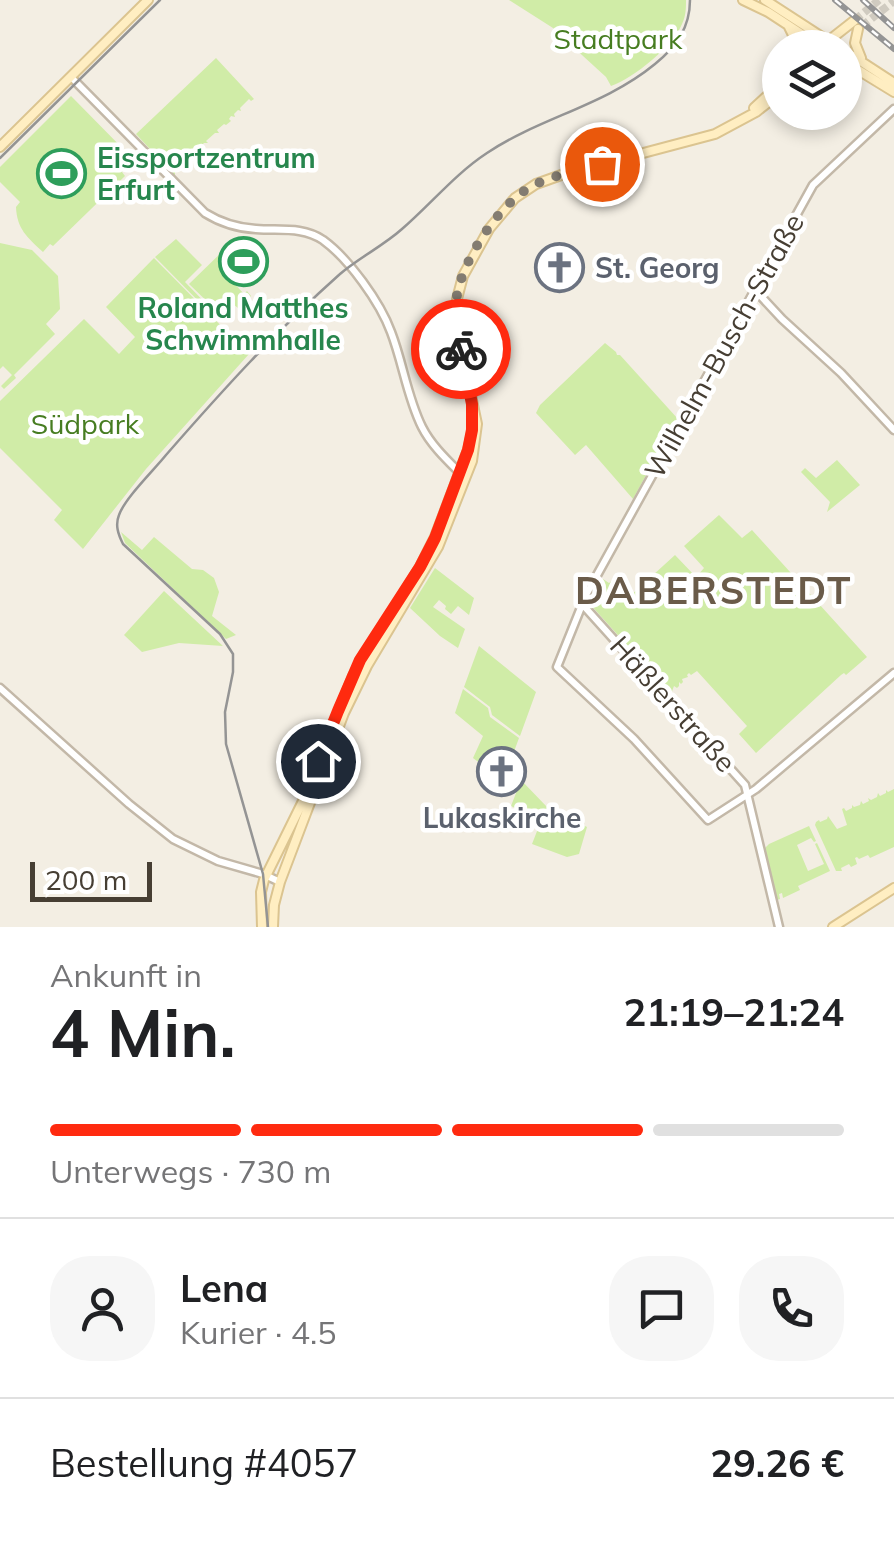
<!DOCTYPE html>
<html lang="de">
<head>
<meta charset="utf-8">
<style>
  body { margin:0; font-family:Mulish,sans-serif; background:#f6f6f6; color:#202124; height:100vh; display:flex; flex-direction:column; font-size:38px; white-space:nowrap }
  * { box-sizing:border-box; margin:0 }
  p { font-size:32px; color:#757577 }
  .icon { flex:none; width:55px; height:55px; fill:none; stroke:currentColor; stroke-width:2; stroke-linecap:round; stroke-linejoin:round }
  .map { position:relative; height:927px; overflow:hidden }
  .sheet { display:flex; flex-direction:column; background:#fff; flex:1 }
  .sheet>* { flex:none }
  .controls { position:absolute; left:762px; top:30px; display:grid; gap:20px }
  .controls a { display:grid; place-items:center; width:100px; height:100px; border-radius:50%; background:#fff; box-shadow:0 5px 15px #0003; font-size:50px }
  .scale { position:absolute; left:30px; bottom:25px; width:122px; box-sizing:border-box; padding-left:10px; border:5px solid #463e33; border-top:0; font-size:28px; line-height:35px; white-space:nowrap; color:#463e33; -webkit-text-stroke:8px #fff; paint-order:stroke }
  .pin { position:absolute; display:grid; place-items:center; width:85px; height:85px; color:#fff; margin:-42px; border:5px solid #fff; border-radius:50%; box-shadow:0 2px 10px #0007 }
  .courier { position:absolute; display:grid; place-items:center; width:100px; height:100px; margin:-50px; border:8px solid #ff2a0f; border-radius:50%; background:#fff; color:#222; box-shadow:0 2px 12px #0007 }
  .headline em { font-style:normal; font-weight:700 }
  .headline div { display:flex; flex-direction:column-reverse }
  .headline { display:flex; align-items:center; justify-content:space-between; height:170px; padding:0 50px }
  h1 { font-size:65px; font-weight:700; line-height:75px }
  .bar { display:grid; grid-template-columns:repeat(4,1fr); gap:15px 10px; align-content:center; height:120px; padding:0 50px }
  .bar i { height:12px; border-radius:8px; background:#e0e0e0 }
  .bar .selected { background:#ff2a0f }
  .bar p { grid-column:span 4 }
  .line { display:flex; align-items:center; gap:25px; padding:0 50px; border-top:2px solid #e0e0e0 }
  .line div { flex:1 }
  .round { display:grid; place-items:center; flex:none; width:105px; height:105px; border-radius:40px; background:#f6f6f6 }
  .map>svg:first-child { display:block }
  .green { fill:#d0eca7 }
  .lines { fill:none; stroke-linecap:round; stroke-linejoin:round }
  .secondary-tunnel { stroke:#d0cbc0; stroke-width:8; stroke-dasharray:8 4; stroke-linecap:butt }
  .tertiary-casing { stroke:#c3b8a8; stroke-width:11 }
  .secondary-casing { stroke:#dbc490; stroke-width:12 }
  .tertiary { stroke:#fff; stroke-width:6 }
  .secondary { stroke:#ffeec2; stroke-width:8 }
  .tram { stroke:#949494; stroke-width:2.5 }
  .rail-casing { stroke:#949494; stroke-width:6 }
  .rail { stroke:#fff; stroke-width:2.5; stroke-dasharray:8; stroke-linecap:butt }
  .done { stroke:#837c71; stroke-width:10; stroke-dasharray:0 18 }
  .route { stroke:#ff2a0f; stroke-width:12 }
  .labels { text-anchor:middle; stroke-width:9; stroke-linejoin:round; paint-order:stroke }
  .park-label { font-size:28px; fill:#477d21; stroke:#fff }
  .leisure-label { font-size:28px; font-weight:bold; fill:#27864d; stroke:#fff; text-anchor:start }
  .worship-label { font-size:28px; font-weight:bold; fill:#5b616d; stroke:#fff; text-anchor:start }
  .street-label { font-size:28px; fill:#463e33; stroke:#fff }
  .district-label { font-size:38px; font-weight:bold; letter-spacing:2.5px; fill:#6a5b49; stroke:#fff }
</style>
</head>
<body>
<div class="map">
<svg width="894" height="927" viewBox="0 0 894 927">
  <rect width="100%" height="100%" fill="#f3eee3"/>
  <path class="green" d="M509,0H686C686,8 686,16 682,24C673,46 634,78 611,86L606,77L571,45L573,42L569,43L553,28Z
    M216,58L254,99L251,101L249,99L240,108L241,111L238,110L234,114L235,117L231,116L229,119L231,121L226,125L224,124L217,130L219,133H215L206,141L208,143H204L196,151L198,153L193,158L190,157L189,159L190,161H186L175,172V176L136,134Z
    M71,96L134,160L122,172L125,176L53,246L50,244L43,252C27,237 17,229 16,207L20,202L0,182V167Z
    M176,239L202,265L185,282L217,315L215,318L155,257Z
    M0,243L32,250L58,276L60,309L46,324L55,334L14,375L16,378L4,389L1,386L12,375L3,366L0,369Z
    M228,246L231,249V254L219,267L244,294L247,291L251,296L238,308L229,301L218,312L189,284Z
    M154,258L249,354L146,469L83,549L54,520L62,510L0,448V401L84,319L119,354L135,337L106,307Z
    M605,343L616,352L617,355H620L678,419L670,432L666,430L663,433L667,437L633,499L586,445L575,455L536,413L540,405Z
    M837,460L860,485L827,512L830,502L801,472L805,468L816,478Z
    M719,515L742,538L752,530L867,657L846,675L844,673L841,675L756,753L739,734L747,726L697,671L691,675L689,673L687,675L688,677L682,679L683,682L681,684L679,682V686L677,688L674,686L671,694L588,602L600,580L603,579L609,583L614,579L630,596L675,555L696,577L704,568L684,546Z
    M121,532L142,550L154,537L192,569L203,570L214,578L219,592L212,616L236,635L226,639L125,543Z
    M435,568L474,598L469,615L458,606L451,614L445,609L446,606L439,600L433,607L465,629L458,648L440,636L410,608Z
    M164,591L223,646L179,643L142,652L124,635Z
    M479,646L536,692L520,736L492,715L490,707L464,687Z
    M463,689L488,708L490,717L519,738L512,757L519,762L510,786L473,758L483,736L455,713Z
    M521,780L547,807L587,827L579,854L567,857L532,844L541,821L511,806Z
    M894,789V847L870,858L868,855L859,859L857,857L855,858L857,864L851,867L849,864L841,868L842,871H836L815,825L816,822L819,820L820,822L827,819L828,816L837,829L847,825L842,809L844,808L846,811L852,808V805L854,807L860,805L861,801L863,804L869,801L868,798L871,800L877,797L878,793L880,796L886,793V790L888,792Z
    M809,826L816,841L814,842L811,838L797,845L808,871L824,864L815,844L817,843L830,871L798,886L800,890L783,898L782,893L779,894L780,899L777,900L765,848L769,844Z"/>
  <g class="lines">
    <path class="secondary-tunnel" d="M855,20L879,0
      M862,26L894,1"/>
    <defs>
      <path id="tertiary" d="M71,77L205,213C221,223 238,228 256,229C279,231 302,226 323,240C349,259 380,302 391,332C403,363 407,397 422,427C431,445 447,460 461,474
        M894,109L813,185L586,595L557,667L634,739L708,820L756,789L894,673
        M755,290L782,319L841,373L894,430
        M582,604L745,785L779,927
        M0,688L129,804L173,839L218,861L263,874L280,882"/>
      <path id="secondary" d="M743,0L768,12L823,48
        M765,0L839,48
        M789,27L796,41V48
        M858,29L855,43L861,58
        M827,42L855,20
        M845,51L894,83
        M845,62L894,92
        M754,108L780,84
        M0,147L148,0
        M262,927L261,892L264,880L304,799L353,676L420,567L435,537L468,450L472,433
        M273,927L274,905L280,882L344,713L367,666L438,547L472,461L477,424L459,338L457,299L463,276L489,229L515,198L536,184L564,174L715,134L756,112L780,93
        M833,927L894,888"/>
    </defs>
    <use href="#tertiary" class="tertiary-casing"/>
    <use href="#secondary" class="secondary-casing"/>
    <use href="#tertiary" class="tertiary"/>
    <use href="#secondary" class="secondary"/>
    <path class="tram" d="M0,158L160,0
      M268,927L263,874L226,744L225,712L233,672V654L220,634L123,544C118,534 115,525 119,515C125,498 154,470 166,455C221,392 278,329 340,274C360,257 383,246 402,229C431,204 455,174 487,153C541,117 604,106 655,64C676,47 690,28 690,0"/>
    <defs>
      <path id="rail" d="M835,0L894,49
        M863,0L894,28"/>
    </defs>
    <use href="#rail" class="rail-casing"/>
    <use href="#rail" class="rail"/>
  </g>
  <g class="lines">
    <path class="done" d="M461,349C457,332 455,313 457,295C463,260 498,206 529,188C551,175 577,171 602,164"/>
    <path class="route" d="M318,761L338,711L360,660L420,567L435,538L468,450L472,430V404L461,349"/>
  </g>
  <defs>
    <symbol id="stadium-ring" viewBox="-11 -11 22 22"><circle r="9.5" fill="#fff" stroke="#2e9e5b" stroke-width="1.5"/><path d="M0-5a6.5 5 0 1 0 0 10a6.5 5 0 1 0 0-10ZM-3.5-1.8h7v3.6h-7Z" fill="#2e9e5b"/></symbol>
    <symbol id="church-ring" viewBox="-11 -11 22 22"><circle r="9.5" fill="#fff" stroke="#6b7280" stroke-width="1.5"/><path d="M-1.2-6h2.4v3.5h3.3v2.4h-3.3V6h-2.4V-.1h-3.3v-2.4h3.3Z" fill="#6b7280"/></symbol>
  </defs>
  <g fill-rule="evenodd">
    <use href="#stadium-ring" x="34" y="146" width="55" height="55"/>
    <use href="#stadium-ring" x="216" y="234" width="55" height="55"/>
    <use href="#church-ring" x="532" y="240" width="55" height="55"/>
    <use href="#church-ring" x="474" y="744" width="55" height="55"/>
  </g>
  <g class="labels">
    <g class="park-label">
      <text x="618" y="49">Stadtpark</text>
      <text x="85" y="434">Südpark</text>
    </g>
    <g class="leisure-label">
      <text x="97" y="168">Eissportzentrum<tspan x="97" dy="32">Erfurt</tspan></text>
      <text x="243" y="318" text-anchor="middle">Roland Matthes<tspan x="243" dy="32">Schwimmhalle</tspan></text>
    </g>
    <g class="worship-label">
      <text x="595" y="278">St. Georg</text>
      <text x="502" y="828" text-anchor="middle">Lukaskirche</text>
    </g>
    <g class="street-label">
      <text transform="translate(724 346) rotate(-61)" y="10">Wilhelm-Busch-Straße</text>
      <text transform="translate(673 704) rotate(48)" y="10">Häßlerstraße</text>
    </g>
    <g class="district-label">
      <text x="714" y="604">DABERSTEDT</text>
    </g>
  </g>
</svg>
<div class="controls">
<a><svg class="icon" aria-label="layers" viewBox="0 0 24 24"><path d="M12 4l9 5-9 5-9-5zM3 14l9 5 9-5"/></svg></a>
</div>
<div class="scale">200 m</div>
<div class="pin" style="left:602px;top:164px;background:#ea580c"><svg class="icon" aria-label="bag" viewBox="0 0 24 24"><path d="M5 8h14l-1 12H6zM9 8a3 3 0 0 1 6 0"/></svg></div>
<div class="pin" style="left:318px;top:761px;background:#1f2937"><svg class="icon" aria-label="home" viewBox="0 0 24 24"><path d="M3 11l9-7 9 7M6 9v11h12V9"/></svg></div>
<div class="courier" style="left:461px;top:349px"><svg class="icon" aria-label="bike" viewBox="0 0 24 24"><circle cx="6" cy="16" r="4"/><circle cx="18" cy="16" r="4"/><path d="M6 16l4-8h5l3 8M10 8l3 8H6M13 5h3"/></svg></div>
</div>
<section class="sheet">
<div class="headline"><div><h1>4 Min.</h1><p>Ankunft in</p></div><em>21:19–21:24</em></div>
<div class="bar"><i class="selected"></i><i class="selected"></i><i class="selected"></i><i></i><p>Unterwegs · 730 m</p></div>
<div class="line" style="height:180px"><a class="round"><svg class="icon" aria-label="person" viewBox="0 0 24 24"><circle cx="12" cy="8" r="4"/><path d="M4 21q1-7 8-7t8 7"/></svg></a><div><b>Lena</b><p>Kurier · 4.5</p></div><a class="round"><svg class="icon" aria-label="chat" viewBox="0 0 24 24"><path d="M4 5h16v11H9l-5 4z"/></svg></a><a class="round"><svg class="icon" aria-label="phone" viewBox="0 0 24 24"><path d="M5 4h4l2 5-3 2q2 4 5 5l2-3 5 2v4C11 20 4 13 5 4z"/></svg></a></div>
<div class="line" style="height:130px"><div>Bestellung #4057</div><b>29.26 €</b></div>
</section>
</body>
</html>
